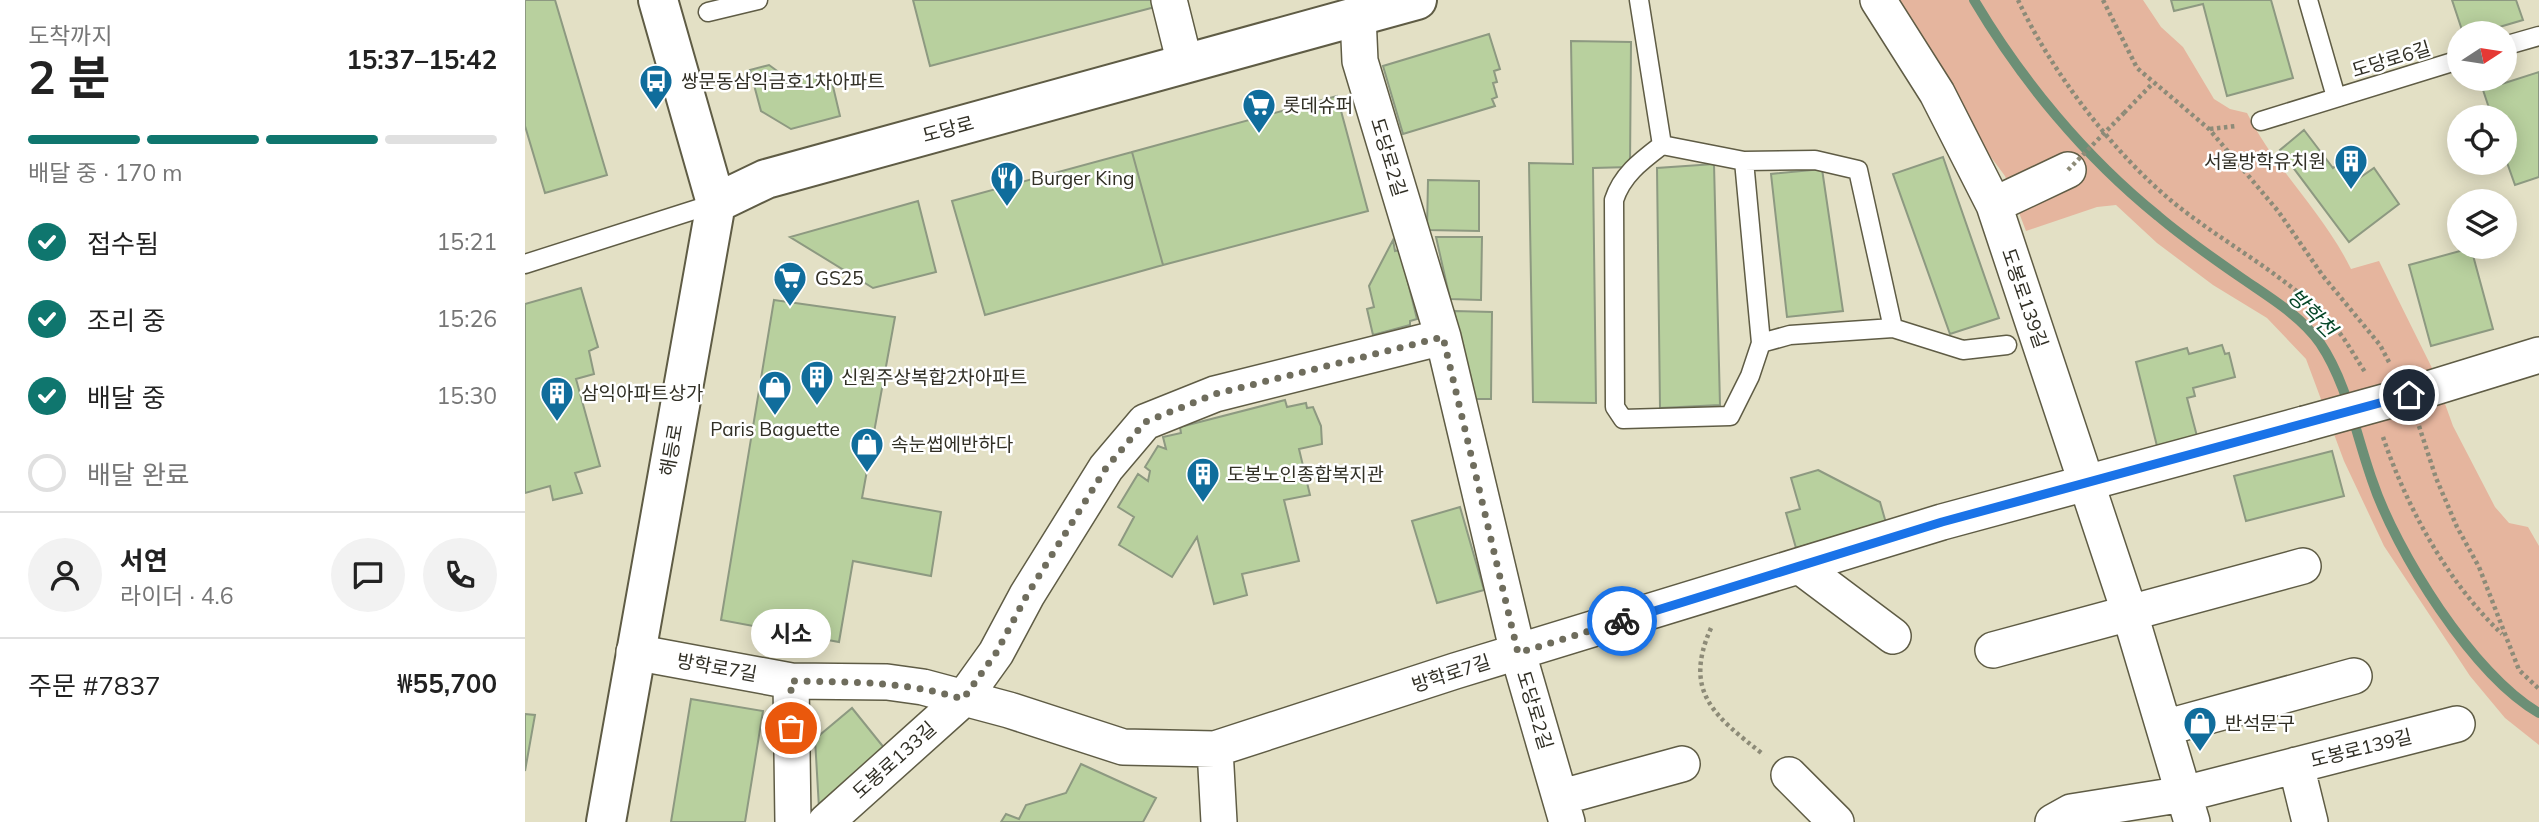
<!DOCTYPE html>
<html lang="ko">
<head>
<meta charset="utf-8">
<style>
  body { margin:0; font-family:Mulish,"Noto Sans KR",sans-serif; background:#f2f2f2; color:#222; height:100vh; display:flex; flex-direction:column; font-size:26px; white-space:nowrap }
  * { box-sizing:border-box; margin:0 }
  p { font-size:23px; color:#767676 }
  .icon { flex:none; width:38px; height:38px; fill:none; stroke:currentColor; stroke-width:2; stroke-linecap:round; stroke-linejoin:round }
  .map { position:relative; flex:1; overflow:hidden }
  .sheet { display:flex; flex-direction:column; background:#fff; width:525px }
  .sheet>* { flex:none }
  .needle { width:46px; rotate:78deg }
  .buttons { position:absolute; left:1922px; top:21px; display:grid; gap:14px }
  .buttons a { display:grid; place-items:center; width:70px; height:70px; border-radius:50%; background:#fff; box-shadow:0 4px 18px #0003; font-size:35px }
  .pin { position:absolute; display:grid; place-items:center; width:60px; height:60px; color:#fff; margin:-30px; border:4px solid #fff; border-radius:50%; box-shadow:0 2px 7px #0007 }
  .courier { position:absolute; display:grid; place-items:center; width:70px; height:70px; margin:-35px; border:5px solid #1a73e8; border-radius:50%; background:#fff; color:#222; box-shadow:0 2px 9px #0007 }
  .bubble { position:absolute; height:49px; border-radius:24px; background:#fff; box-shadow:0 4px 18px #0003; font-size:23px; font-weight:700; line-height:49px; text-align:center }
  .head em { font-style:normal; font-weight:700 }
  .head div { display:flex; flex-direction:column-reverse }
  .head { display:flex; align-items:center; justify-content:space-between; height:119px; padding:0 28px }
  h1 { font-size:46px; font-weight:700; line-height:52px }
  .bar { display:grid; grid-template-columns:repeat(4,1fr); gap:10px 7px; align-content:center; height:84px; padding:0 28px }
  .bar i { height:9px; border-radius:5px; background:#e0e0e0 }
  .bar .current { background:#0f766e }
  .bar p { grid-column:span 4 }
  .line { display:flex; align-items:center; gap:18px; padding:0 28px; border-top:2px solid #e0e0e0 }
  .line div { flex:1 }
  .round { display:grid; place-items:center; flex:none; width:74px; height:74px; border-radius:37px; background:#f2f2f2 }
  ol { padding:0 28px; list-style:none }
  li { display:flex; align-items:center; gap:21px; height:77px }
  li p { margin-inline-start:auto }
  li .icon { padding:7px; border-radius:50%; background:#0f766e; color:#fff; stroke-width:4 }
  li:last-child { color:#767676 }
  li i { width:38px; height:38px; border:4px solid #e0e0e0; border-radius:50% }
  main { display:flex; flex:1; min-height:0 }
  .map>svg:first-child { display:block }
  .green { fill:#e5b59e }
  .lines { fill:none; stroke-linecap:round; stroke-linejoin:round }
  .stream { stroke:#6c8f76; stroke-width:10 }
  .building { fill:#b8d09e; stroke:#8d9981; stroke-width:2 }
  .service-casing { stroke:#5f5c45; stroke-width:21 }
  .minor-casing { stroke:#5f5c45; stroke-width:38 }
  .secondary-casing { stroke:#5f5c45; stroke-width:42 }
  .path { stroke:#8d8b78; stroke-width:4.5; stroke-dasharray:3.5 3.5; stroke-linecap:butt }
  .service { stroke:#fff; stroke-width:18 }
  .minor { stroke:#fff; stroke-width:35 }
  .secondary { stroke:#fff; stroke-width:38 }
  .minor-bridge-casing { stroke:#5f5c45; stroke-width:38; stroke-linecap:butt }
  .path-bridge { stroke:#8d8b78; stroke-width:4.5; stroke-dasharray:3.5 3.5; stroke-linecap:butt }
  .minor-bridge { stroke:#fff; stroke-width:35 }
  .done { stroke:#6f6d5d; stroke-width:7; stroke-dasharray:0 12.6 }
  .route { stroke:#1a73e8; stroke-width:9 }
  .labels { text-anchor:middle; stroke-width:5; stroke-linejoin:round; paint-order:stroke }
  .street-label { font-size:19px; fill:#312f25; stroke:#fff }
  .poi-label { font-size:19px; fill:#312f25; stroke:#fff; text-anchor:start }
  .water-label { font-size:21px; font-style:italic; fill:#074829; stroke:#fff }
</style>
</head>
<body>
<main>
<section class="sheet">
<div class="head"><div><h1>2 분</h1><p>도착까지</p></div><em>15:37–15:42</em></div>
<div class="bar"><i class="current"></i><i class="current"></i><i class="current"></i><i></i><p>배달 중 · 170 m</p></div>
<ol>
<li><svg class="icon" aria-label="check" viewBox="0 0 24 24"><path d="M5 12l5 5 9-10"/></svg>접수됨<p>15:21</p></li>
<li><svg class="icon" aria-label="check" viewBox="0 0 24 24"><path d="M5 12l5 5 9-10"/></svg>조리 중<p>15:26</p></li>
<li><svg class="icon" aria-label="check" viewBox="0 0 24 24"><path d="M5 12l5 5 9-10"/></svg>배달 중<p>15:30</p></li>
<li><i></i>배달 완료</li>
</ol>
<div class="line" style="height:126px"><a class="round"><svg class="icon" aria-label="person" viewBox="0 0 24 24"><circle cx="12" cy="8" r="4"/><path d="M4 21q1-7 8-7t8 7"/></svg></a><div><b>서연</b><p>라이더 · 4.6</p></div><a class="round"><svg class="icon" aria-label="chat" viewBox="0 0 24 24"><path d="M4 5h16v11H9l-5 4z"/></svg></a><a class="round"><svg class="icon" aria-label="phone" viewBox="0 0 24 24"><path d="M5 4h4l2 5-3 2q2 4 5 5l2-3 5 2v4C11 20 4 13 5 4z"/></svg></a></div>
<div class="line" style="height:91px"><div>주문 #7837</div><b>₩55,700</b></div>
</section>
<div class="map">
<svg width="2014" height="822" viewBox="0 0 2014 822">
  <rect width="100%" height="100%" fill="#e3e0c5"/>
  <path class="green" d="M1372,0H1618L1636,27L1658,47L1689,99L1705,109L1722,113C1750,169 1798,212 1826,269L1854,261L1907,368L1928,426L1970,507L1984,523L2003,527L2014,546V745L1980,718L1945,676L1859,546L1819,461L1781,359L1742,318L1688,285L1632,243L1591,205L1572,207L1501,231L1480,176L1454,141Z"/>
  <g class="lines">
    <path class="stream" d="M1449,0C1497,81 1560,157 1633,216C1660,239 1689,259 1718,279C1744,297 1776,316 1795,343C1822,383 1831,435 1847,480C1871,552 1948,675 2014,713"/>
  </g>
  <path class="building" d="M0,0H30L82,175L20,193L0,126Z
    M388,0H628L630,7L405,66Z
    M1646,0H1746L1768,78L1702,96L1678,4L1649,11Z
    M1927,0H1991L1998,20L1954,33H1938Z
    M964,34L975,69L969,71L972,82L968,83L972,97L967,99L970,106L878,134L858,66Z
    M1046,41L1106,42L1105,167L1068,168L1071,403L1008,402L1004,163L1048,164Z
    M244,65L255,73L258,84L291,75L292,82L306,78L315,116L266,129L236,111L225,70Z
    M2014,72V177L1990,185L1979,154V117H1967L1958,90Z
    M812,96L843,211L638,265L607,152Z
    M1779,130L1808,168L1818,160L1833,179L1849,168L1874,204L1824,242L1755,150Z
    M607,152L638,265L460,315L427,201Z
    M1418,157L1474,318L1425,334L1368,174Z
    M1189,164L1195,405L1135,408L1132,168Z
    M1297,169L1318,311L1262,317L1246,174Z
    M903,180L954,181V231L902,230Z
    M393,201L411,272L348,288L265,237Z
    M911,237H957L956,300L925,299Z
    M868,240L870,251L875,250L892,319L885,321V325L848,335L842,309L849,307L844,286Z
    M1946,248L1968,329L1906,346L1884,265Z
    M56,288L73,347L64,351L69,374L51,379L75,466L50,473L57,493L28,500L25,486L0,493V304Z
    M249,300L370,317L337,498L416,512L406,576L328,561L314,642L196,620Z
    M929,311L967,312L966,399H950Z
    M1697,345L1700,354L1704,353L1710,377L1668,388L1670,396L1662,398L1673,440L1633,450L1611,362L1662,348L1664,354Z
    M760,400L762,407L781,403L782,408L788,407L796,426L797,444L774,449L785,495L759,500L774,561L717,574L722,595L689,604L672,537L647,577L594,545L609,517L593,507L613,474L623,481L625,471L620,467L633,446L641,449L638,437L656,433L655,427Z
    M1807,451L1819,496L1721,521L1709,476Z
    M1293,470L1355,502L1361,523L1271,548L1261,513L1275,509L1266,478Z
    M935,507L959,590L912,603L887,521Z
    M166,699L238,711L220,822H146Z
    M327,708L360,749L294,808L290,739Z
    M0,714L10,715L0,771Z
    M556,764L631,798L618,822H476L481,814L494,819L501,805L541,793Z"/>
  <g class="lines">
    <defs>
      <path id="service" d="M1114,0L1137,145
        M1783,0L1811,97
        M183,12L233,0
        M1979,46L2014,36
        M1736,121L1934,60
        M1137,145L1219,161L1236,343L1225,376L1205,416L1098,419L1090,407L1089,200C1097,175 1116,161 1137,145Z
        M1219,161L1290,160L1333,170L1368,328L1265,335L1236,343
        M0,264L191,203
        M1368,328L1438,350L1482,345"/>
      <path id="minor" d="M644,0L660,64
        M1353,0L1412,93L1469,205L1605,614L1667,822
        M833,16L835,61L918,337L993,653L1042,822
        M1469,205L1543,170
        M1884,395L2014,355
        M1276,567L1368,636
        M1468,650L1778,566
        M109,652L266,681L362,682L398,687L484,710L598,747L690,749L930,671L1417,522L1779,424
        M266,681L268,822
        M1639,728L1829,676
        M690,749L694,822
        M1771,765L1785,822
        M1264,775L1311,822
        M1037,797L1157,764
        M301,822L438,699L471,653L502,595L581,468L620,422L690,394L918,337
        M1528,822L1546,812L1659,794L1932,724"/>
      <path id="secondary" d="M191,203L241,179L892,0
        M81,822L191,203L133,0"/>
    </defs>
    <use href="#service" class="service-casing"/>
    <use href="#minor" class="minor-casing"/>
    <use href="#secondary" class="secondary-casing"/>
    <path class="path" d="M1493,0C1526,71 1588,153 1649,203C1701,245 1765,277 1810,327C1821,340 1830,357 1840,372
      M1578,0L1612,68L1684,129L1753,211L1798,276L1855,345L1865,364
      M1599,113L1628,83
      M1685,129L1711,126
      M1894,426L1911,478L1932,527L1954,567L1994,670L2014,689
      M1858,437C1882,508 1923,583 1977,634
      M1186,628C1157,693 1191,717 1239,755"/>
    <use href="#service" class="service"/>
    <use href="#minor" class="minor"/>
    <use href="#secondary" class="secondary"/>
    <defs>
      <path id="minor-bridge" d="M1779,424L1884,395"/>
    </defs>
    <use href="#minor-bridge" class="minor-bridge-casing"/>
    <path class="path-bridge" d="M1543,170L1599,113"/>
    <use href="#minor-bridge" class="minor-bridge"/>
  </g>
  <g class="lines">
    <path class="done" d="M266,728V681C325,682 380,681 438,699L471,653L502,595L581,468L620,422L690,394L918,337L993,653L1097,621"/>
    <path class="route" d="M1097,621L1417,522L1884,395"/>
  </g>
  <defs>
    <symbol id="bus-pin" viewBox="-11 -11 22 30"><path d="M0 17L-7.5 6A9.5 9.5 0 1 1 7.5 6Z" fill="#106d9c" stroke="#fff"/><path d="M-5-6H5V4H4V6H2V4H-2V6H-4V4H-5ZM-3.5-4V0h7V-4ZM-3.5 1.2v1.5H-2V1.2ZM2 1.2v1.5H3.5V1.2Z" fill="#fff"/></symbol>
    <symbol id="supermarket-pin" viewBox="-11 -11 22 30"><path d="M0 17L-7.5 6A9.5 9.5 0 1 1 7.5 6Z" fill="#106d9c" stroke="#fff"/><path d="M-6-5.5h2.5l.6 2H6L4.5 2H-2.5L-4.4-4H-6ZM-1.5 3.2a1.3 1.3 0 1 0 .1 0ZM3 3.2a1.3 1.3 0 1 0 .1 0Z" fill="#fff"/></symbol>
    <symbol id="building-pin" viewBox="-11 -11 22 30"><path d="M0 17L-7.5 6A9.5 9.5 0 1 1 7.5 6Z" fill="#106d9c" stroke="#fff"/><path d="M-4-6H4V6H1V3H-1V6H-4ZM-2.5-4.3h1.7v1.8h-1.7ZM.8-4.3h1.7v1.8H.8ZM-2.5-1h1.7V.8h-1.7ZM.8-1h1.7V.8H.8Z" fill="#fff"/></symbol>
    <symbol id="restaurant-pin" viewBox="-11 -11 22 30"><path d="M0 17L-7.5 6A9.5 9.5 0 1 1 7.5 6Z" fill="#106d9c" stroke="#fff"/><path d="M-5-6h1v4h1v-4h1v4h1v-4h1v5L-1.5 .5V6h-2V.5L-5-1ZM5-6V6H3V1.5H1.5Q1.5-4 5-6Z" fill="#fff"/></symbol>
    <symbol id="shop-pin" viewBox="-11 -11 22 30"><path d="M0 17L-7.5 6A9.5 9.5 0 1 1 7.5 6Z" fill="#106d9c" stroke="#fff"/><path d="M-5-2.5h2.3a2.7 3.5 0 0 1 5.4 0H5L5.5 6h-11ZM-1.5-2.5h3a1.5 2.3 0 0 0-3 0Z" fill="#fff"/></symbol>
  </defs>
  <g fill-rule="evenodd">
    <use href="#bus-pin" x="112" y="62" width="38" height="52"/>
    <use href="#supermarket-pin" x="715" y="86" width="38" height="52"/>
    <use href="#building-pin" x="1807" y="142" width="38" height="52"/>
    <use href="#restaurant-pin" x="463" y="159" width="38" height="52"/>
    <use href="#supermarket-pin" x="246" y="259" width="38" height="52"/>
    <use href="#building-pin" x="273" y="358" width="38" height="52"/>
    <use href="#shop-pin" x="231" y="368" width="38" height="52"/>
    <use href="#building-pin" x="13" y="374" width="38" height="52"/>
    <use href="#shop-pin" x="323" y="425" width="38" height="52"/>
    <use href="#building-pin" x="659" y="455" width="38" height="52"/>
    <use href="#shop-pin" x="1656" y="704" width="38" height="52"/>
  </g>
  <g class="labels">
    <g class="street-label">
      <text transform="translate(1866 59) rotate(-17)" y="7">도당로6길</text>
      <text transform="translate(423 129) rotate(-15)" y="7">도당로</text>
      <text transform="translate(864 157) rotate(73)" y="7">도당로2길</text>
      <text transform="translate(1500 298) rotate(71)" y="7">도봉로139길</text>
      <text transform="translate(146 450) rotate(-80)" y="7">해등로</text>
      <text transform="translate(192 667) rotate(10)" y="7">방학로7길</text>
      <text transform="translate(926 673) rotate(-18)" y="7">방학로7길</text>
      <text transform="translate(1010 710) rotate(73)" y="7">도당로2길</text>
      <text transform="translate(1836 748) rotate(-14)" y="7">도봉로139길</text>
      <text transform="translate(369 760) rotate(-42)" y="7">도봉로133길</text>
    </g>
    <g class="poi-label">
      <text x="156" y="88">쌍문동삼익금호1차아파트</text>
      <text x="758" y="112">롯데슈퍼</text>
      <text x="1801" y="168" text-anchor="end">서울방학유치원</text>
      <text x="506" y="185">Burger King</text>
      <text x="290" y="285">GS25</text>
      <text x="316" y="384">신원주상복합2차아파트</text>
      <text x="56" y="400">삼익아파트상가</text>
      <text x="250" y="436" text-anchor="middle">Paris Baguette</text>
      <text x="366" y="451">속눈썹에반하다</text>
      <text x="702" y="481">도봉노인종합복지관</text>
      <text x="1700" y="730">반석문구</text>
    </g>
    <g class="water-label">
      <text transform="translate(1787 313) rotate(45)" y="7">방학천</text>
    </g>
  </g>
</svg>
<div class="buttons">
<a><svg class="needle" viewBox="-14 -14 28 28"><path d="M0-13l5 13h-10z" fill="#e53935"/><path d="M0 13l5-13h-10z" fill="#767676"/></svg></a>
<a><svg class="icon" aria-label="locate" viewBox="0 0 24 24"><circle cx="12" cy="12" r="6"/><path d="M12 2v4M12 18v4M2 12h4M18 12h4"/></svg></a>
<a><svg class="icon" aria-label="layers" viewBox="0 0 24 24"><path d="M12 4l9 5-9 5-9-5zM3 14l9 5 9-5"/></svg></a>
</div>
<div class="pin" style="left:266px;top:728px;background:#ea580c"><svg class="icon" aria-label="bag" viewBox="0 0 24 24"><path d="M5 8h14l-1 12H6zM9 8a3 3 0 0 1 6 0"/></svg></div>
<div class="pin" style="left:1884px;top:395px;background:#1f2937"><svg class="icon" aria-label="home" viewBox="0 0 24 24"><path d="M3 11l9-7 9 7M6 9v11h12V9"/></svg></div>
<div class="courier" style="left:1097px;top:621px"><svg class="icon" aria-label="bike" viewBox="0 0 24 24"><circle cx="6" cy="16" r="4"/><circle cx="18" cy="16" r="4"/><path d="M6 16l4-8h5l3 8M10 8l3 8H6M13 5h3"/></svg></div>
<div class="bubble" style="left:226px;top:609px;width:80px">시소</div>
</div>
</main>
</body>
</html>
